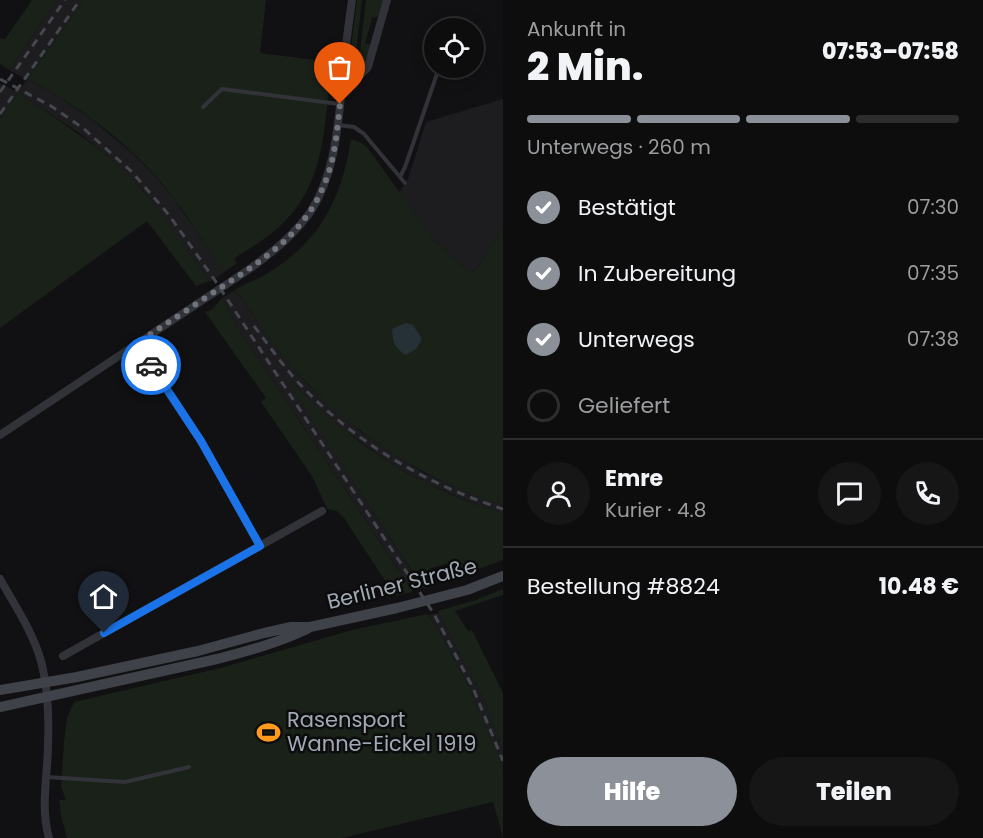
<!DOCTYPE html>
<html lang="de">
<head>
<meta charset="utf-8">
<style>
  body { margin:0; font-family:Poppins,sans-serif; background:#161617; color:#f1f3f6; height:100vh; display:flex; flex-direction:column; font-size:22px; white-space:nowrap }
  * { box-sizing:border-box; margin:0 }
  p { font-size:20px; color:#9a9c9e }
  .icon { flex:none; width:33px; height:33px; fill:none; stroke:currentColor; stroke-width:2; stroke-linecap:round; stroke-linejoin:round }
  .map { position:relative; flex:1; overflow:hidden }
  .details { display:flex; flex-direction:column; background:#0d0d0e; width:480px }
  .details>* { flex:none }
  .tools { position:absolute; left:424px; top:18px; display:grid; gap:12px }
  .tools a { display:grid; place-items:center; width:60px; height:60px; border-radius:50%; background:#0d0d0e; box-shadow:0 3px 15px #0003,0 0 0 2px #2d2d2e; font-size:30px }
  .pin { position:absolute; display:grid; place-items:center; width:51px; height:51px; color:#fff; margin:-62px -26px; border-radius:50% 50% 50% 0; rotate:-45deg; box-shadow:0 0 6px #0007 }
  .pin .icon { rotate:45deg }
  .courier { position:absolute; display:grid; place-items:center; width:60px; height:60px; margin:-30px; border:4px solid #1a73e8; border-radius:50%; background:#fff; color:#222; box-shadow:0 2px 8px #0007 }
  .overview em { font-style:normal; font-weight:800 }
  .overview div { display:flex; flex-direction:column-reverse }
  .overview { display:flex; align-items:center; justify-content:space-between; height:102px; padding:0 24px }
  h1 { font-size:39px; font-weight:800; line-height:45px }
  .bar { display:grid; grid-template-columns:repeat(4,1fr); gap:9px 6px; align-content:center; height:72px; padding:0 24px }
  .bar i { height:8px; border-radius:4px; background:#2d2d2e }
  .bar .selected { background:#8c9099 }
  .bar p { grid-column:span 4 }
  .line { display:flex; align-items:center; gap:15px; padding:0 24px; border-top:2px solid #2d2d2e }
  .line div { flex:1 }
  .round { display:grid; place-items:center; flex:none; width:63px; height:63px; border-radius:32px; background:#161617 }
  ol { padding:0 24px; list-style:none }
  li { display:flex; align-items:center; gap:18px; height:66px }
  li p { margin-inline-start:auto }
  li .icon { padding:6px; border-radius:50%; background:#8c9099; color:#fff; stroke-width:4 }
  li:last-child { color:#9a9c9e }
  li i { width:33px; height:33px; border:3px solid #2d2d2e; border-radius:50% }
  .button { display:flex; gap:12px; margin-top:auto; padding:12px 24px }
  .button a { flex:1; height:69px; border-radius:36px; background:#8c9099; color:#fff; font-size:24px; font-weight:800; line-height:69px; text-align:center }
  .button a+a { background:#161617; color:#f1f3f6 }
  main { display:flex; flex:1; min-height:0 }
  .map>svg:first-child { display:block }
  .built { fill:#1d1d20 }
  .green { fill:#192119 }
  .water { fill:#263137 }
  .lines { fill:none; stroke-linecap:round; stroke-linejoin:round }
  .lane { stroke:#313338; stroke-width:4 }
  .street { stroke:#313338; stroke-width:8 }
  .secondary { stroke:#3f4248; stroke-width:10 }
  .rail { stroke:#44474d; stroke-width:3; stroke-dasharray:8 6; stroke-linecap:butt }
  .done { stroke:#6f747c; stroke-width:6; stroke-dasharray:0 10.8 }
  .route { stroke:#1a73e8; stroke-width:8 }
  .labels { text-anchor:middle; stroke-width:5; stroke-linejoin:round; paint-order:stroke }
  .street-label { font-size:21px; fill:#a1a9b5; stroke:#0c0c0d }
  .poi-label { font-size:21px; fill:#a1a9b5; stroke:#0c0c0d; text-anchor:start }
</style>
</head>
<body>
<main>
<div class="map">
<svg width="503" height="838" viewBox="0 0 503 838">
  <rect width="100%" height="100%" fill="#111113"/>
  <path class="built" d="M57,0H83L28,79L59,97L90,118L132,153L152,173L171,195L225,272L210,282L142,189L104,153L81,134L18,93L0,118V84L18,92L27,80L9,70Z
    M503,99V227L476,270L470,273L434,240L399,192L408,179L426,122Z
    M235,290L279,351L308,385L362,433L420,471L457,488L503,505V513L482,507L426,483L389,462L340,427L313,404L292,382L290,384L422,587L412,590L238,328L222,298Z
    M439,613L485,702L503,750V772L471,691L440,633L428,615Z"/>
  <path class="green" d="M32,0H57L9,70L0,64V38L5,39Z
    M83,0H266L260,53L331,62C325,120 327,184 280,226C266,239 250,248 235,258L236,264L224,272C204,243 186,213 164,186C127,141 78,106 28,79Z
    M357,0H362L354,69L349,64Z
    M366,0H385L381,16L372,18L365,44H373L366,65L358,69Z
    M18,92C55,119 92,140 125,172C158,204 182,244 209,281L196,286L147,221L0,328V118Z
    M351,139L360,142L367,147L434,240L470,273L476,270L503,227V505C414,477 340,425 280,353C264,333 251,310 235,290C243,284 252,282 261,277C318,245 341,202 351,139Z
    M222,298L238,328L413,592L395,596L344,518L337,511L327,509L312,476L261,402L266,398L205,312L212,310Z
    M292,382C350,443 422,490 503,513V560L442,582L441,578L459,573L456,561L429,569L435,586L424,589L289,384Z
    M503,589V595L455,611L468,631L472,630L503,693V750L485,702L438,611L476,600Z
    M427,614L440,633L471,691L498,756L503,772V838L493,802L342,838H67L61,816L59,800H66L61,787L64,743L67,718L74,702L220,668L352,630Z"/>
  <path class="water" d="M406,323L413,325L422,339L416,349L406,355C394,348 393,342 392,329Z"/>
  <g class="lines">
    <path class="lane" d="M203,107L222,89L339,104
      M338,125L354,127L364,134L405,183
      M400,177L405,167L439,68
      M47,777L125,782L189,767"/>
    <path class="street" d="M343,78C354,78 361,76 368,67L387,0
      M136,344L201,441L260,546
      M0,435L251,268C274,251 295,234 311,211C336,172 338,122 343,78C345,52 348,26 352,0
      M0,579C15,606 35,635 42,665C48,690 49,717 48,743C48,775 40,806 49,838
      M63,656L322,511"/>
    <path class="secondary" d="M0,690L77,677L198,651L264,633L291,627H310L397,608L467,590L503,576
      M0,707L217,659C247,651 278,643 307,629"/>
    <path class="rail" d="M0,79L51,106L83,128L132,172L169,215L214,279L434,614L473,688L503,761
      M0,92L65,0
      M0,114L80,0
      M254,326C268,344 281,363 296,380C352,441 425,484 503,509"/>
  </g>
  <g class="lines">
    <path class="done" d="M151,365L136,344C163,326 190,308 217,290C260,262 304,235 324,185C335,160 337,131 340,104"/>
    <path class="route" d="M104,633L260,546L201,441L151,365"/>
  </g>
  <defs>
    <symbol id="stadium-bare" viewBox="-9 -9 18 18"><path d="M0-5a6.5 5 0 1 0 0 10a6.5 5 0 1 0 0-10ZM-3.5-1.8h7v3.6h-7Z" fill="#ff9a1c" stroke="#0c0c0d" stroke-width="2.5" paint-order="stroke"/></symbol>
  </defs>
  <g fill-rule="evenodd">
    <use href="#stadium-bare" x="252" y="716" width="33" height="33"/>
  </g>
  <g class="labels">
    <g class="street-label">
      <text transform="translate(402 584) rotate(-14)" y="7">Berliner Straße</text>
    </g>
    <g class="poi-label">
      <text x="287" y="727">Rasensport<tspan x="287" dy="24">Wanne-Eickel 1919</tspan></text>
    </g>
  </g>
</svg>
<div class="tools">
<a><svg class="icon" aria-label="locate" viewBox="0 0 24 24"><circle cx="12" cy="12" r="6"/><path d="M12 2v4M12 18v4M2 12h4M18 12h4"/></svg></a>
</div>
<div class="pin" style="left:340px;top:104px;background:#ea580c"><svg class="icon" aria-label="bag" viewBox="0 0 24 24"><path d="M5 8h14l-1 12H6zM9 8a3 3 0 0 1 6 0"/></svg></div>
<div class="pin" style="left:104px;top:633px;background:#1f2937"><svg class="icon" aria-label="home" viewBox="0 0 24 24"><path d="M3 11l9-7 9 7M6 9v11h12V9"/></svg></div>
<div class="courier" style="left:151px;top:365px"><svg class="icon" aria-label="car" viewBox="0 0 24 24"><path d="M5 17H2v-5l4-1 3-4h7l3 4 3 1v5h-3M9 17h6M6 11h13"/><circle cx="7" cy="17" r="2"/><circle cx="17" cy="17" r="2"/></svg></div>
</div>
<section class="details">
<div class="overview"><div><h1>2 Min.</h1><p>Ankunft in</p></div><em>07:53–07:58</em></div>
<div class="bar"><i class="selected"></i><i class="selected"></i><i class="selected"></i><i></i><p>Unterwegs · 260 m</p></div>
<ol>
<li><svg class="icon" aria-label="check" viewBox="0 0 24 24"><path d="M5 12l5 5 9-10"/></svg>Bestätigt<p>07:30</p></li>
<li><svg class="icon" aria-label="check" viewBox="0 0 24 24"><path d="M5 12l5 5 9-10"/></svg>In Zubereitung<p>07:35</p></li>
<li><svg class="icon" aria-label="check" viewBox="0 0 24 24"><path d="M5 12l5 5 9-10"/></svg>Unterwegs<p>07:38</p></li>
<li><i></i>Geliefert</li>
</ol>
<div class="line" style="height:108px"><a class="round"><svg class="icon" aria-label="person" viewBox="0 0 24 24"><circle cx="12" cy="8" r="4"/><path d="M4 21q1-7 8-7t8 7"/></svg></a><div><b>Emre</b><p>Kurier · 4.8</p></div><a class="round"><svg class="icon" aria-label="chat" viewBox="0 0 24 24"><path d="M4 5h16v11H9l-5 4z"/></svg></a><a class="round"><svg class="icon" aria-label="phone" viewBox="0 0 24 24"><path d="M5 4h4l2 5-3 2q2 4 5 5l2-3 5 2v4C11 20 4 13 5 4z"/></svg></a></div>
<div class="line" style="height:78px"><div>Bestellung #8824</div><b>10.48 €</b></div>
<div class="button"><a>Hilfe</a><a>Teilen</a></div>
</section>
</main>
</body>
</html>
